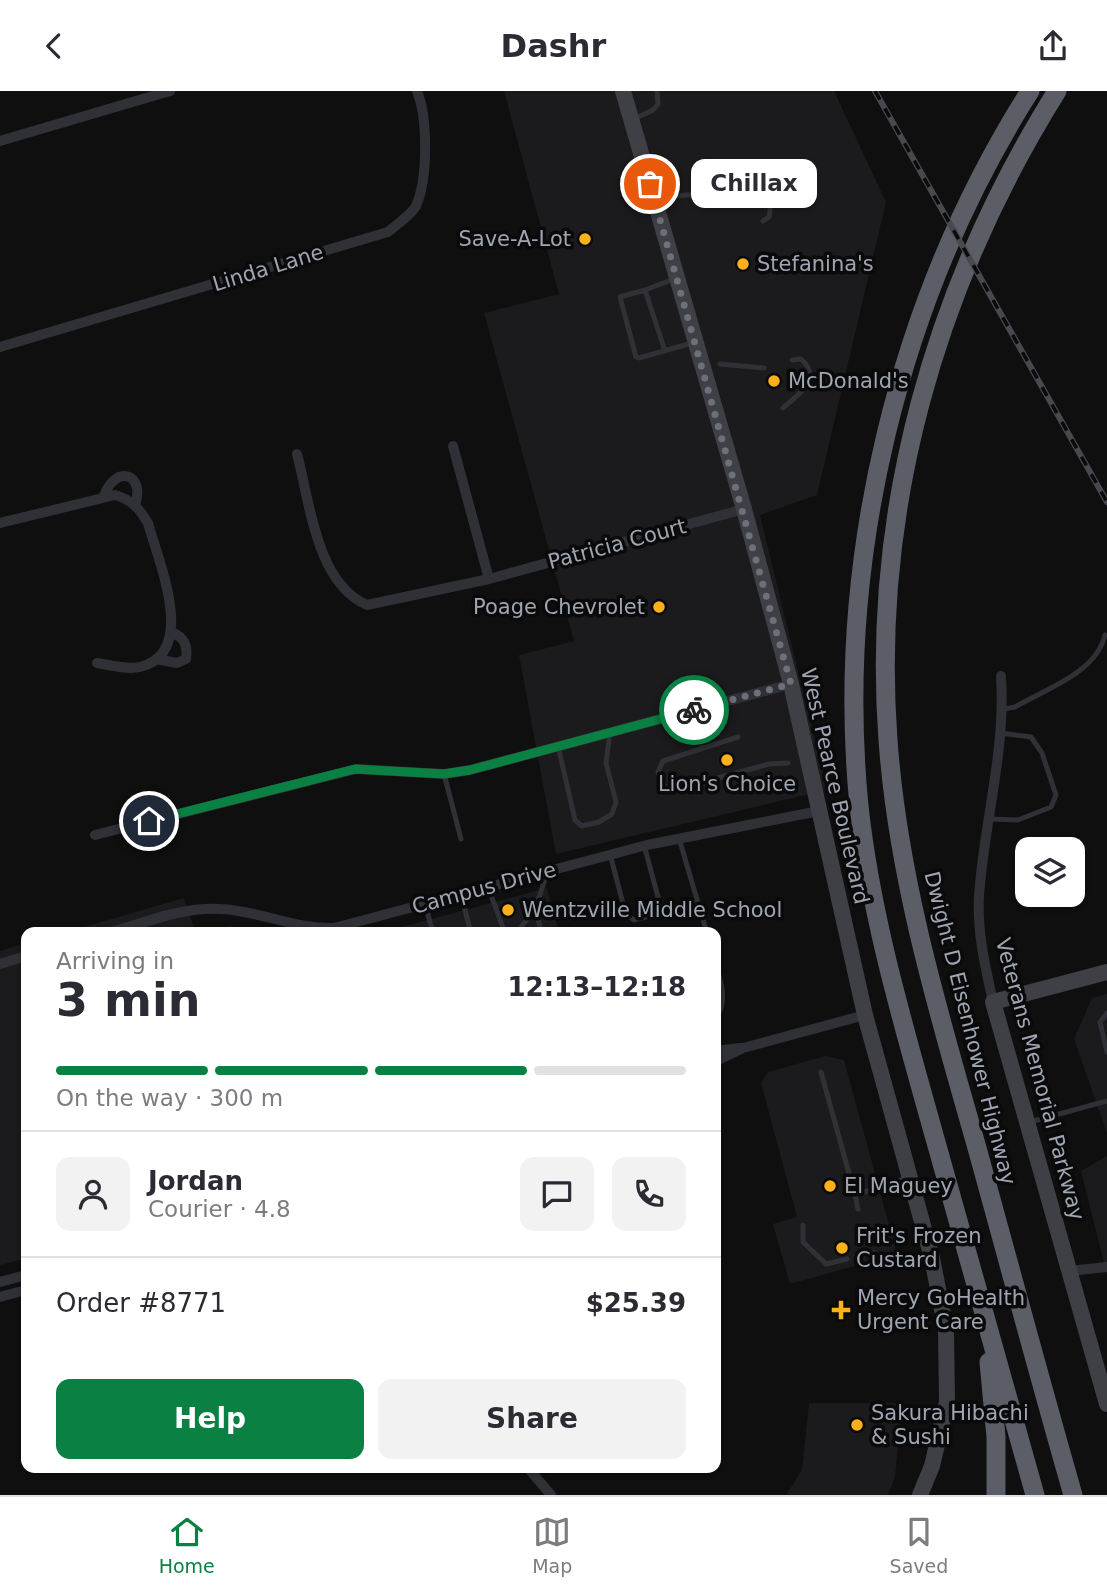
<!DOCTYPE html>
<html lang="en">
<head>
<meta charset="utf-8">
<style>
  body { margin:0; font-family:"DejaVu Sans",sans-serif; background:#f2f2f3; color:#2b2b33; height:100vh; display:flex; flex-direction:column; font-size:26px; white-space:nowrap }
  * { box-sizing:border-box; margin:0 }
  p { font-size:23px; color:#7c7c81 }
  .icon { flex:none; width:38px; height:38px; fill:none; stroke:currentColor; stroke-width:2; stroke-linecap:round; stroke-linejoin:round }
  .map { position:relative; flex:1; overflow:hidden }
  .sheet { position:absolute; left:21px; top:836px; width:700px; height:546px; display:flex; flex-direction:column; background:#fff; border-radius:14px; box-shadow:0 2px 5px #0004 }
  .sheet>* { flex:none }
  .tools { position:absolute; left:1015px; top:746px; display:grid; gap:14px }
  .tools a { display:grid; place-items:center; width:70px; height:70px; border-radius:14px; background:#fff; box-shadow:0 2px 5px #0004; font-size:35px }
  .pin { position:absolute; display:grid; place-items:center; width:60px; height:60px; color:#fff; margin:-30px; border:4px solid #fff; border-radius:50%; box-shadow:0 2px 7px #0007 }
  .courier { position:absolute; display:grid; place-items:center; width:70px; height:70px; margin:-35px; border:5px solid #0b8043; border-radius:50%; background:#fff; color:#222; box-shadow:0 2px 9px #0007 }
  .bubble { position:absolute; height:49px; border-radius:14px; background:#fff; box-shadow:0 2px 5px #0004; font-size:23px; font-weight:800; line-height:49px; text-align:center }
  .headline em { font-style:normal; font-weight:800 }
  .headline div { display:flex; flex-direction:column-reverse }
  .headline { display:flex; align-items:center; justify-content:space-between; height:119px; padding:0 35px }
  h1 { font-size:46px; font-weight:800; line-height:52px }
  .bar { display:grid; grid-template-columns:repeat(4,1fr); gap:10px 7px; align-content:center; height:84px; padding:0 35px }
  .bar i { height:9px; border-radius:5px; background:#e1e1e2 }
  .bar .current { background:#0b8043 }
  .bar p { grid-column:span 4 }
  .line { display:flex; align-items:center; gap:18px; padding:0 35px; border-top:2px solid #e1e1e2 }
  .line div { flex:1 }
  .round { display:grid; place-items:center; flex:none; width:74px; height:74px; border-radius:14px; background:#f2f2f3 }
  .action { display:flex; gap:14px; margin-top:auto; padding:14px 35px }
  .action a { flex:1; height:80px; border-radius:14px; background:#0b8043; color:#fff; font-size:28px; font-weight:800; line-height:80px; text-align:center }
  .action a+a { background:#f2f2f3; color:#2b2b33 }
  header { display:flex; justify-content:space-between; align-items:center; height:91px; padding:0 35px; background:#fff; font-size:32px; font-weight:800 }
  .tabs { display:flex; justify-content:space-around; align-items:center; height:98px; border-top:2px solid #e1e1e2; background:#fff; font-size:19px; color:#7c7c81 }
  .tabs a { display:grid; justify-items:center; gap:4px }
  .tabs .current { color:#0b8043 }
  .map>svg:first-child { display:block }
  .built { fill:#1b1b1d }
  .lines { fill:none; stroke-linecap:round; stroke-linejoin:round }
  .lane { stroke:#303136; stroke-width:5 }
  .street { stroke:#303136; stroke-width:10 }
  .secondary { stroke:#3e4046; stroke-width:16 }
  .highway { stroke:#5b5e67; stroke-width:19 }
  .rail-casing { stroke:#47494f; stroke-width:6 }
  .rail { stroke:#0a0a0b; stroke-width:3.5; stroke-dasharray:10; stroke-linecap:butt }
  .done { stroke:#6d7079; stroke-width:7; stroke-dasharray:0 12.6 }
  .route { stroke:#0b8043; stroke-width:9 }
  .poi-dot { fill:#fcb11b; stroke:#0a0a0b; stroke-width:2.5 }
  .labels { text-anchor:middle; stroke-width:7; stroke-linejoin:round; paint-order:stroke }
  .poi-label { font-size:21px; fill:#9fa5b2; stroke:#0a0a0b; text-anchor:start }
  .street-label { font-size:21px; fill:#9fa5b2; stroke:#0a0a0b }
</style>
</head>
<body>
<header><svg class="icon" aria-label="back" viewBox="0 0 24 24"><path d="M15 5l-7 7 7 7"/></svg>Dashr<svg class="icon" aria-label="share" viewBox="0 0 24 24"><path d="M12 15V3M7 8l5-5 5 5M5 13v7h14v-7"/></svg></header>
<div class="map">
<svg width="1107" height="1404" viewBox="0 0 1107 1404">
  <rect width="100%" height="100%" fill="#0f0f10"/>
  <path class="built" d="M504,0H834L886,111L817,404L760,424L827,699L556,763L519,564L574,550L484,222L559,203Z
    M547,797L559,842H379Z
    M184,807L195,840L231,835L262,842H63Z
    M26,852V1167L0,1174V860Z
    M1107,903V1042L1074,948L1092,907Z
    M825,965L844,969L897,1163L790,1193L773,1133L797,1126L761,992L768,981Z
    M1107,1065V1184L1081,1080Z
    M809,1312H902L895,1386L888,1404H786L802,1379Z"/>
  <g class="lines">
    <path class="lane" d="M634,28L653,19L658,13L657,0
      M707,101L760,89C769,99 772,113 769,126L763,130
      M663,106L699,103
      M645,199L674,188
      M665,260L645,199L620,206L636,266L639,267L692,252
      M720,273L764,277
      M783,317C798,303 824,289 801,268L792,269
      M1003,618L1015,616C1046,598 1096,582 1105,544
      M738,646L663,670L658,681L662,693L669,698H677L769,673L788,672
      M558,655L575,729L582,735L599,731L612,723L616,711L606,672L610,641
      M444,683L461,748
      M990,728L1018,729L1051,716L1056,704L1042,662L1031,646L1000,642
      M644,754L662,821
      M610,763L626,824L634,829L698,812L679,747
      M488,796L505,842
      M461,804L471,842
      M698,812L707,842
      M425,813L433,842
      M516,842L535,819
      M542,842L535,819L547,782
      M716,874C721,891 728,910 716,927
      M1107,922L1100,931L1107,961
      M821,981L855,1104L907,1087
      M1030,1031L1107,1010
      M855,1104L858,1118
      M803,1134V1151L826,1173L847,1168
      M856,1165L873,1161"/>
    <path class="street" d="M0,50L170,0
      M0,256L388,141C396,134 411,124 416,115C428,88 428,27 417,0
      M453,355L489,488L744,418
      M297,363C310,411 316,492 367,514L489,488
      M104,405C115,373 146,382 135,414
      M0,432L115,404C132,409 139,417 148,432C158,470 199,562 140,576C127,579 110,574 97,572
      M156,568L177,572L186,568C188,554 184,546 171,541
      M95,744L356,678L444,683L470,679L791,593
      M109,842C144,832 184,815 221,818C260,820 295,838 334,837L647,754L819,720
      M0,873L26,865
      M993,911C985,875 977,841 979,805C984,731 1006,660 1001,585
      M716,960L740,957
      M716,970L743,957L865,924
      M1069,1180L1107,1176
      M0,1191L26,1184
      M0,1206L26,1199
      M528,1377L551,1404"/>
    <path class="secondary" d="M623,0L744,418L791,593L865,924L932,1167L946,1239L947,1311L932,1375L920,1404
      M1107,881L993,911L1107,1313"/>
    <path class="highway" d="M1030,0C898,208 835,470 859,715C871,827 904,936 934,1044C968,1164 1002,1284 1035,1404
      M1057,0C935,195 871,419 888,649C898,789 939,923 977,1057C1009,1173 1040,1289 1073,1404
      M989,1271L996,1346V1404"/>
    <defs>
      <path id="rail" d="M875,0L1107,411"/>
    </defs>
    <use href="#rail" class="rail-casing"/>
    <use href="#rail" class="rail"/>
  </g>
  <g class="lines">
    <path class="done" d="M650,93L791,593L694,619"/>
    <path class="route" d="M149,730L355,678L444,683L470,679L694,619"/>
  </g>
  <g class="poi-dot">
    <circle cx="585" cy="148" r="7"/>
    <circle cx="743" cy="173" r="7"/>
    <circle cx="774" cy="290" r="7"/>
    <circle cx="659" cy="516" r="7"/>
    <circle cx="727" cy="669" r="7"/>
    <circle cx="508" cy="819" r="7"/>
    <circle cx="830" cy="1095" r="7"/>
    <circle cx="842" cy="1157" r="7"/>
    <path d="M837.5 1208.5h7v7h7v7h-7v7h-7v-7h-7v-7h7z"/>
    <circle cx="857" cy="1334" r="7"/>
  </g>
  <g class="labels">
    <g class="poi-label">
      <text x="571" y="155" text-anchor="end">Save-A-Lot</text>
      <text x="757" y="180">Stefanina's</text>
      <text x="788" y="297">McDonald's</text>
      <text x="645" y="523" text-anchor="end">Poage Chevrolet</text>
      <text x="727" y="700" text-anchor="middle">Lion's Choice</text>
      <text x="522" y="826">Wentzville Middle School</text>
      <text x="844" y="1102">El Maguey</text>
      <text x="856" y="1152">Frit's Frozen<tspan x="856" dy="24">Custard</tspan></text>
      <text x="857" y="1214">Mercy GoHealth<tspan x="857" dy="24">Urgent Care</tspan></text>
      <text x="871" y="1329">Sakura Hibachi<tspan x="871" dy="24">&amp; Sushi</tspan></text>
    </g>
    <g class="street-label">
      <text transform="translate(268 177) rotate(-17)" y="7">Linda Lane</text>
      <text transform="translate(617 453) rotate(-15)" y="7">Patricia Court</text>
      <text transform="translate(835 695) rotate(77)" y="7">West Pearce Boulevard</text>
      <text transform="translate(484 797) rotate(-15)" y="7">Campus Drive</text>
      <text transform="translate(970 937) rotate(76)" y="7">Dwight D Eisenhower Highway</text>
      <text transform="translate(1040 988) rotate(75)" y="7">Veterans Memorial Parkway</text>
    </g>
  </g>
</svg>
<div class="tools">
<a><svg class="icon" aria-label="layers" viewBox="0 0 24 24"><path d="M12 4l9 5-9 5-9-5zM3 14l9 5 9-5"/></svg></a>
</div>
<div class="pin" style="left:650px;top:93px;background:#ea580c"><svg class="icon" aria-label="bag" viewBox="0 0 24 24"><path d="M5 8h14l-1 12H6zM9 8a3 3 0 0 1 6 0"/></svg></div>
<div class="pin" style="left:149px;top:730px;background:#1f2937"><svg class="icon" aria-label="home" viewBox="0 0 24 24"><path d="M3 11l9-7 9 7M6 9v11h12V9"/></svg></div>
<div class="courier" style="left:694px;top:619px"><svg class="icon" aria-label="bike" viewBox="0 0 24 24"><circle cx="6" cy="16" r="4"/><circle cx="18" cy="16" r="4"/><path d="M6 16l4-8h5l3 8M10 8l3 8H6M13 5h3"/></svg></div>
<div class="bubble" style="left:691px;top:68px;width:126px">Chillax</div>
<section class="sheet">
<div class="headline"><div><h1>3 min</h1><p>Arriving in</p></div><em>12:13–12:18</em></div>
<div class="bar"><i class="current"></i><i class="current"></i><i class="current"></i><i></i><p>On the way · 300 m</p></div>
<div class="line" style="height:126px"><a class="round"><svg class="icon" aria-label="person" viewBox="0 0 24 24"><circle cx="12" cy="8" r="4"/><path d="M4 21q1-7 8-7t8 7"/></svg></a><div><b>Jordan</b><p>Courier · 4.8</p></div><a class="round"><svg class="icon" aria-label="chat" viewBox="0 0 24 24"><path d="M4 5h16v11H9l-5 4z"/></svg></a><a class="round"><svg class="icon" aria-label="phone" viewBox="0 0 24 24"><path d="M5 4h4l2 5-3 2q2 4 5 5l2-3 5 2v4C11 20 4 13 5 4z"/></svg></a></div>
<div class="line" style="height:91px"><div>Order #8771</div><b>$25.39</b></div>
<div class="action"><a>Help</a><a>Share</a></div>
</section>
</div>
<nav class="tabs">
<a class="current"><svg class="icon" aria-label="home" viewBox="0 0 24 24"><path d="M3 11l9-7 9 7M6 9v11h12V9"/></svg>Home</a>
<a><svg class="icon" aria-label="map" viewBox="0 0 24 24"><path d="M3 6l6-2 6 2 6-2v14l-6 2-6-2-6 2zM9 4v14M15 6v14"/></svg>Map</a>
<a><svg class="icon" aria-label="saved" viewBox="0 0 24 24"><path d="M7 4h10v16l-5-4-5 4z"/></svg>Saved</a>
</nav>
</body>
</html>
